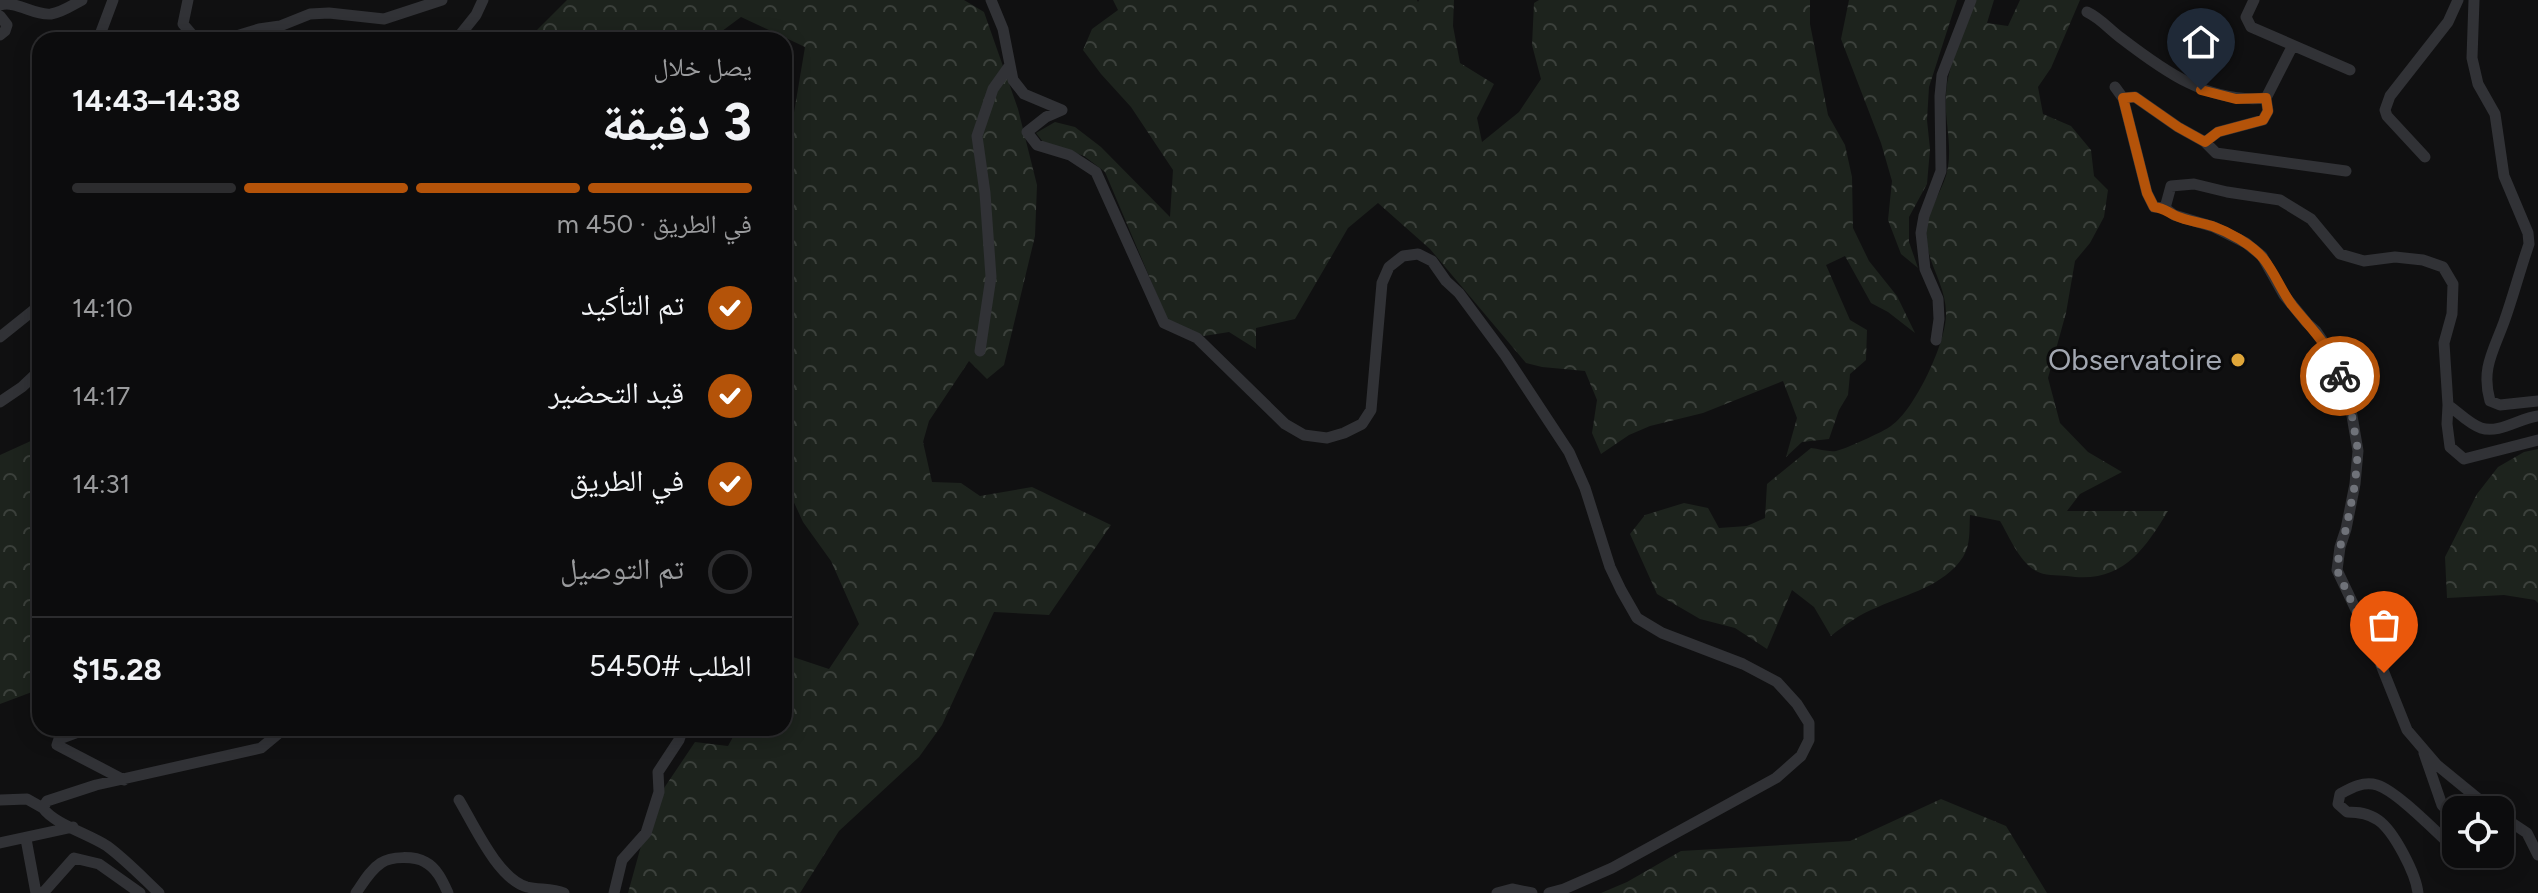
<!DOCTYPE html>
<html lang="ar">
<head>
<meta charset="utf-8">
<style>
  body { margin:0; font-family:Figtree,"Noto Naskh Arabic",sans-serif; background:#151516; color:#f1f3f6; direction:rtl; height:100vh; display:flex; flex-direction:column; font-size:30px; white-space:nowrap }
  * { box-sizing:border-box; margin:0 }
  p { font-size:26px; color:#9a9b9d }
  .icon { flex:none; width:44px; height:44px; fill:none; stroke:currentColor; stroke-width:2; stroke-linecap:round; stroke-linejoin:round }
  .map { position:relative; flex:1; overflow:hidden; direction:ltr }
  .sheet { position:absolute; left:32px; top:32px; width:760px; height:704px; display:flex; flex-direction:column; background:#0c0c0d; border-radius:24px; box-shadow:0 4px 20px #0003,0 0 0 2px #2c2c2e; direction:rtl }
  .sheet>* { flex:none }
  .tools { position:absolute; left:2442px; top:796px; display:grid; gap:16px }
  .tools a { display:grid; place-items:center; width:72px; height:72px; border-radius:16px; background:#0c0c0d; box-shadow:0 4px 20px #0003,0 0 0 2px #2c2c2e; font-size:40px }
  .pin { position:absolute; display:grid; place-items:center; width:68px; height:68px; color:#fff; margin:-82px -34px; border-radius:50% 50% 50% 0; rotate:-45deg; box-shadow:0 0 8px #0007 }
  .pin .icon { rotate:45deg }
  .courier { position:absolute; display:grid; place-items:center; width:80px; height:80px; margin:-40px; border:6px solid #b45309; border-radius:50%; background:#fff; color:#222; box-shadow:0 2px 10px #0007 }
  .overview em { font-style:normal; font-weight:700 }
  .overview div { display:flex; flex-direction:column-reverse }
  .overview { display:flex; align-items:center; justify-content:space-between; height:136px; padding:0 40px }
  h1 { font-size:52px; font-weight:700; line-height:60px }
  .bar { display:grid; grid-template-columns:repeat(4,1fr); gap:12px 8px; align-content:center; height:96px; padding:0 40px }
  .bar i { height:10px; border-radius:6px; background:#2c2c2e }
  .bar .on { background:#b45309 }
  .bar p { grid-column:span 4 }
  .line { display:flex; align-items:center; gap:20px; padding:0 40px; border-top:2px solid #2c2c2e }
  .line div { flex:1 }
  ol { padding:0 40px; list-style:none }
  li { display:flex; align-items:center; gap:24px; height:88px }
  li p { margin-inline-start:auto }
  li .icon { padding:8px; border-radius:50%; background:#b45309; color:#fff; stroke-width:4 }
  li:last-child { color:#9a9b9d }
  li i { width:44px; height:44px; border:4px solid #2c2c2e; border-radius:50% }
  .map>svg:first-child { display:block }
  .forest { fill:url(#forest-crowns) }
  .lines { fill:none; stroke-linecap:round; stroke-linejoin:round }
  .minor { stroke:#313236; stroke-width:11 }
  .done { stroke:#6f7279; stroke-width:8; stroke-dasharray:0 14.4 }
  .route { stroke:#b45309; stroke-width:10 }
  .poi-dot { fill:#e0a639; stroke:#0b0b0c; stroke-width:3 }
  .labels { text-anchor:middle; stroke-width:6; stroke-linejoin:round; paint-order:stroke }
  .poi-label { font-size:30px; fill:#a2a7b1; stroke:#0b0b0c; text-anchor:end }
</style>
</head>
<body>
<div class="map">
<svg width="2538" height="893" viewBox="0 0 2538 893">
  <defs>
    <pattern id="forest-crowns" width="20" height="18" patternUnits="userSpaceOnUse" patternTransform="scale(2)"><rect width="20" height="18" fill="#1d231d"/><path d="M2 6a3 3 0 1 1 6 0M12 15a3 3 0 1 1 6 0" fill="none" stroke="#3b403b"/></pattern>
  </defs>
  <rect width="100%" height="100%" fill="#101011"/>
  <path class="forest" d="M567,0H964L984,12L1018,109L1037,185L1035,236L1004,365L987,379L969,361L929,421L923,442L932,482L961,483L980,496L1032,487L1111,525L1049,615L994,612L942,725L919,757L839,831L800,893H628L652,806L695,742L728,746L738,728H784V654L829,669L859,624L831,561L803,522L784,481V172L805,47L741,17L710,40H527Z
    M1113,0H1417L1418,2L1419,0H1454L1453,26L1460,63L1494,84L1477,118L1482,142L1519,112L1541,79L1532,45L1534,3L1539,0H1810V24L1828,115L1845,145L1852,177L1853,228L1869,261L1897,296L1915,333L1888,312L1871,303L1845,256L1826,265L1850,320L1867,330L1866,360L1850,374L1848,395L1839,410L1829,439L1802,442L1786,457L1797,418L1783,381L1703,413L1650,426L1629,435L1601,454L1592,433L1597,400L1585,371L1542,367L1526,363L1430,249L1378,203L1348,228L1295,319L1256,328V349L1229,332L1204,336L1168,321L1105,172L1084,156L1043,142L1036,133L1055,122L1075,127L1101,147L1170,217L1173,170L1131,107L1101,74L1083,50L1092,29L1118,10Z
    M1849,0H1957L1929,87L1927,120L1930,149L1927,184L1909,217V242L1918,268L1901,254L1888,220L1892,181L1881,143L1841,39Z
    M1974,0H1994L1987,23L2008,26L2020,0H2080L2051,68L2038,87L2043,114L2071,126L2091,150L2094,176L2108,190L2104,217L2090,243L2075,261L2066,313L2048,378L2060,423L2088,452L2122,472L2080,494L2067,511H2168C2143,552 2121,584 2067,576C2057,575 2044,576 2036,571C2019,561 2010,538 2000,521L1970,515C1969,530 1971,544 1963,557C1944,586 1907,594 1878,607C1860,614 1846,624 1831,636L1814,607L1792,590L1767,649L1735,628L1700,619L1657,594L1630,534L1645,515L1684,503L1708,508L1719,528L1747,526L1765,518L1767,484L1811,448C1819,449 1828,452 1836,451C1843,450 1885,431 1891,426C1915,410 1947,341 1946,313C1946,281 1921,257 1927,224C1930,205 1945,187 1948,167C1952,142 1944,118 1946,94C1948,62 1966,31 1974,0Z
    M40,439V689L0,704V455L33,440Z
    M2538,449V603L2535,600L2504,595L2447,598L2445,557L2477,494L2498,467L2524,452Z
    M1941,799L2006,826L2047,893H1601L1627,882L1681,851L1850,841Z"/>
  <g class="lines">
    <path class="minor" d="M188,0L183,24L195,38L204,40
      M991,0L1003,29L1013,80L1024,94L1062,110L1046,117L1027,132L1037,145L1070,155L1096,172L1164,323L1197,338L1285,424L1304,435L1327,438L1344,433L1362,424L1371,410L1382,283L1389,267L1403,256L1418,254L1432,261L1446,281L1459,293L1505,355L1569,452L1585,488L1610,567L1621,590L1637,618L1662,633L1743,664L1777,682L1797,704L1809,723V740L1801,756L1776,778L1612,868L1564,889L1549,893
      M2254,0L2246,17L2251,27L2350,70
      M2474,0L2472,58L2478,84L2495,114L2504,176L2528,233L2529,244C2520,270 2513,297 2504,322C2493,352 2481,369 2490,401L2500,405L2538,401
      M0,5C16,0 34,16 51,14C63,12 72,5 82,0
      M2087,12C2100,18 2109,29 2121,38C2164,71 2209,104 2266,98
      M0,16L7,25L5,31L0,35
      M98,40L113,0
      M223,40L259,29L280,26L310,14L329,13L384,19L442,0
      M456,40L476,15L483,0
      M2292,47L2266,98L2268,111L2263,120L2218,132L2205,142L2216,153L2346,171
      M2115,87L2123,98L2135,97L2178,127L2205,142
      M2123,98L2147,193L2154,207L2165,208
      M2425,157L2387,116L2385,110L2390,96L2448,22L2458,0
      M0,337L40,305
      M1936,340L1939,319L1938,299L1925,269L1921,233L1924,216L1941,171L1940,96L1942,75L1971,0
      M980,351L991,277L985,193L977,136L993,89L1010,65
      M0,402L22,387L40,370
      M2448,405L2447,424L2450,447L2464,459L2538,440
      M89,728L59,739L57,745L124,780
      M2424,753L2442,805L2456,820
      M0,800L27,799L43,808
      M459,800C474,825 498,879 527,887C539,890 552,888 564,893
      M2492,810L2437,765L2407,730L2375,650L2337,570L2340,547L2346,529L2355,484L2358,451L2351,410L2333,356L2316,331L2307,323L2284,295L2262,256L2246,243L2214,227L2174,215L2165,208L2171,186L2194,184L2227,192L2280,200L2311,219L2340,254L2364,261L2395,257L2423,260L2443,267L2453,284L2452,314L2444,343L2448,405C2458,412 2469,424 2481,428C2499,434 2520,418 2538,416
      M2500,815L2527,833L2538,855
      M26,839L36,893
      M0,843L73,827
      M2464,854L2469,856L2476,854
      M43,893L74,858L99,864L140,893
      M159,893C142,877 126,860 107,846C89,834 54,824 43,808L47,801L96,785L261,748L285,728
      M356,893C363,883 370,870 381,863C391,856 415,856 425,862C437,868 443,882 448,893
      M614,893L622,860L646,833L659,792L658,772L679,740L683,728
      M1497,893L1512,889L1532,893
      M2418,893C2416,874 2394,831 2378,820C2368,813 2358,812 2347,812L2338,804L2340,794C2351,788 2363,781 2377,785C2397,791 2438,834 2456,850"/>
  </g>
  <g class="lines">
    <path class="done" d="M2340,376L2351,410L2358,451L2355,484L2346,529L2340,547L2337,570L2384,673"/>
    <path class="route" d="M2201,90L2236,99L2266,98L2268,111L2263,120L2218,132L2205,142L2178,127L2135,97L2123,98L2147,193L2154,207C2164,208 2167,212 2176,216C2187,221 2200,222 2212,226C2229,232 2251,244 2263,258C2275,273 2281,290 2292,305C2312,330 2329,344 2340,376"/>
  </g>
  <circle class="poi-dot" cx="2238" cy="360" r="8"/>
  <g class="labels">
    <g class="poi-label">
      <text x="2222" y="370">Observatoire</text>
    </g>
  </g>
</svg>
<div class="tools">
<a><svg class="icon" aria-label="locate" viewBox="0 0 24 24"><circle cx="12" cy="12" r="6"/><path d="M12 2v4M12 18v4M2 12h4M18 12h4"/></svg></a>
</div>
<div class="pin" style="left:2384px;top:673px;background:#ea580c"><svg class="icon" aria-label="bag" viewBox="0 0 24 24"><path d="M5 8h14l-1 12H6zM9 8a3 3 0 0 1 6 0"/></svg></div>
<div class="pin" style="left:2201px;top:90px;background:#1f2937"><svg class="icon" aria-label="home" viewBox="0 0 24 24"><path d="M3 11l9-7 9 7M6 9v11h12V9"/></svg></div>
<div class="courier" style="left:2340px;top:376px"><svg class="icon" aria-label="bike" viewBox="0 0 24 24"><circle cx="6" cy="16" r="4"/><circle cx="18" cy="16" r="4"/><path d="M6 16l4-8h5l3 8M10 8l3 8H6M13 5h3"/></svg></div>
<section class="sheet">
<div class="overview"><div><h1>3 دقيقة</h1><p>يصل خلال</p></div><em>14:38–14:43</em></div>
<div class="bar"><i class="on"></i><i class="on"></i><i class="on"></i><i></i><p>في الطريق · 450 m</p></div>
<ol>
<li><svg class="icon" aria-label="check" viewBox="0 0 24 24"><path d="M5 12l5 5 9-10"/></svg>تم التأكيد<p>14:10</p></li>
<li><svg class="icon" aria-label="check" viewBox="0 0 24 24"><path d="M5 12l5 5 9-10"/></svg>قيد التحضير<p>14:17</p></li>
<li><svg class="icon" aria-label="check" viewBox="0 0 24 24"><path d="M5 12l5 5 9-10"/></svg>في الطريق<p>14:31</p></li>
<li><i></i>تم التوصيل</li>
</ol>
<div class="line" style="height:104px"><div>الطلب #5450</div><b>$15.28</b></div>
</section>
</div>
</body>
</html>
